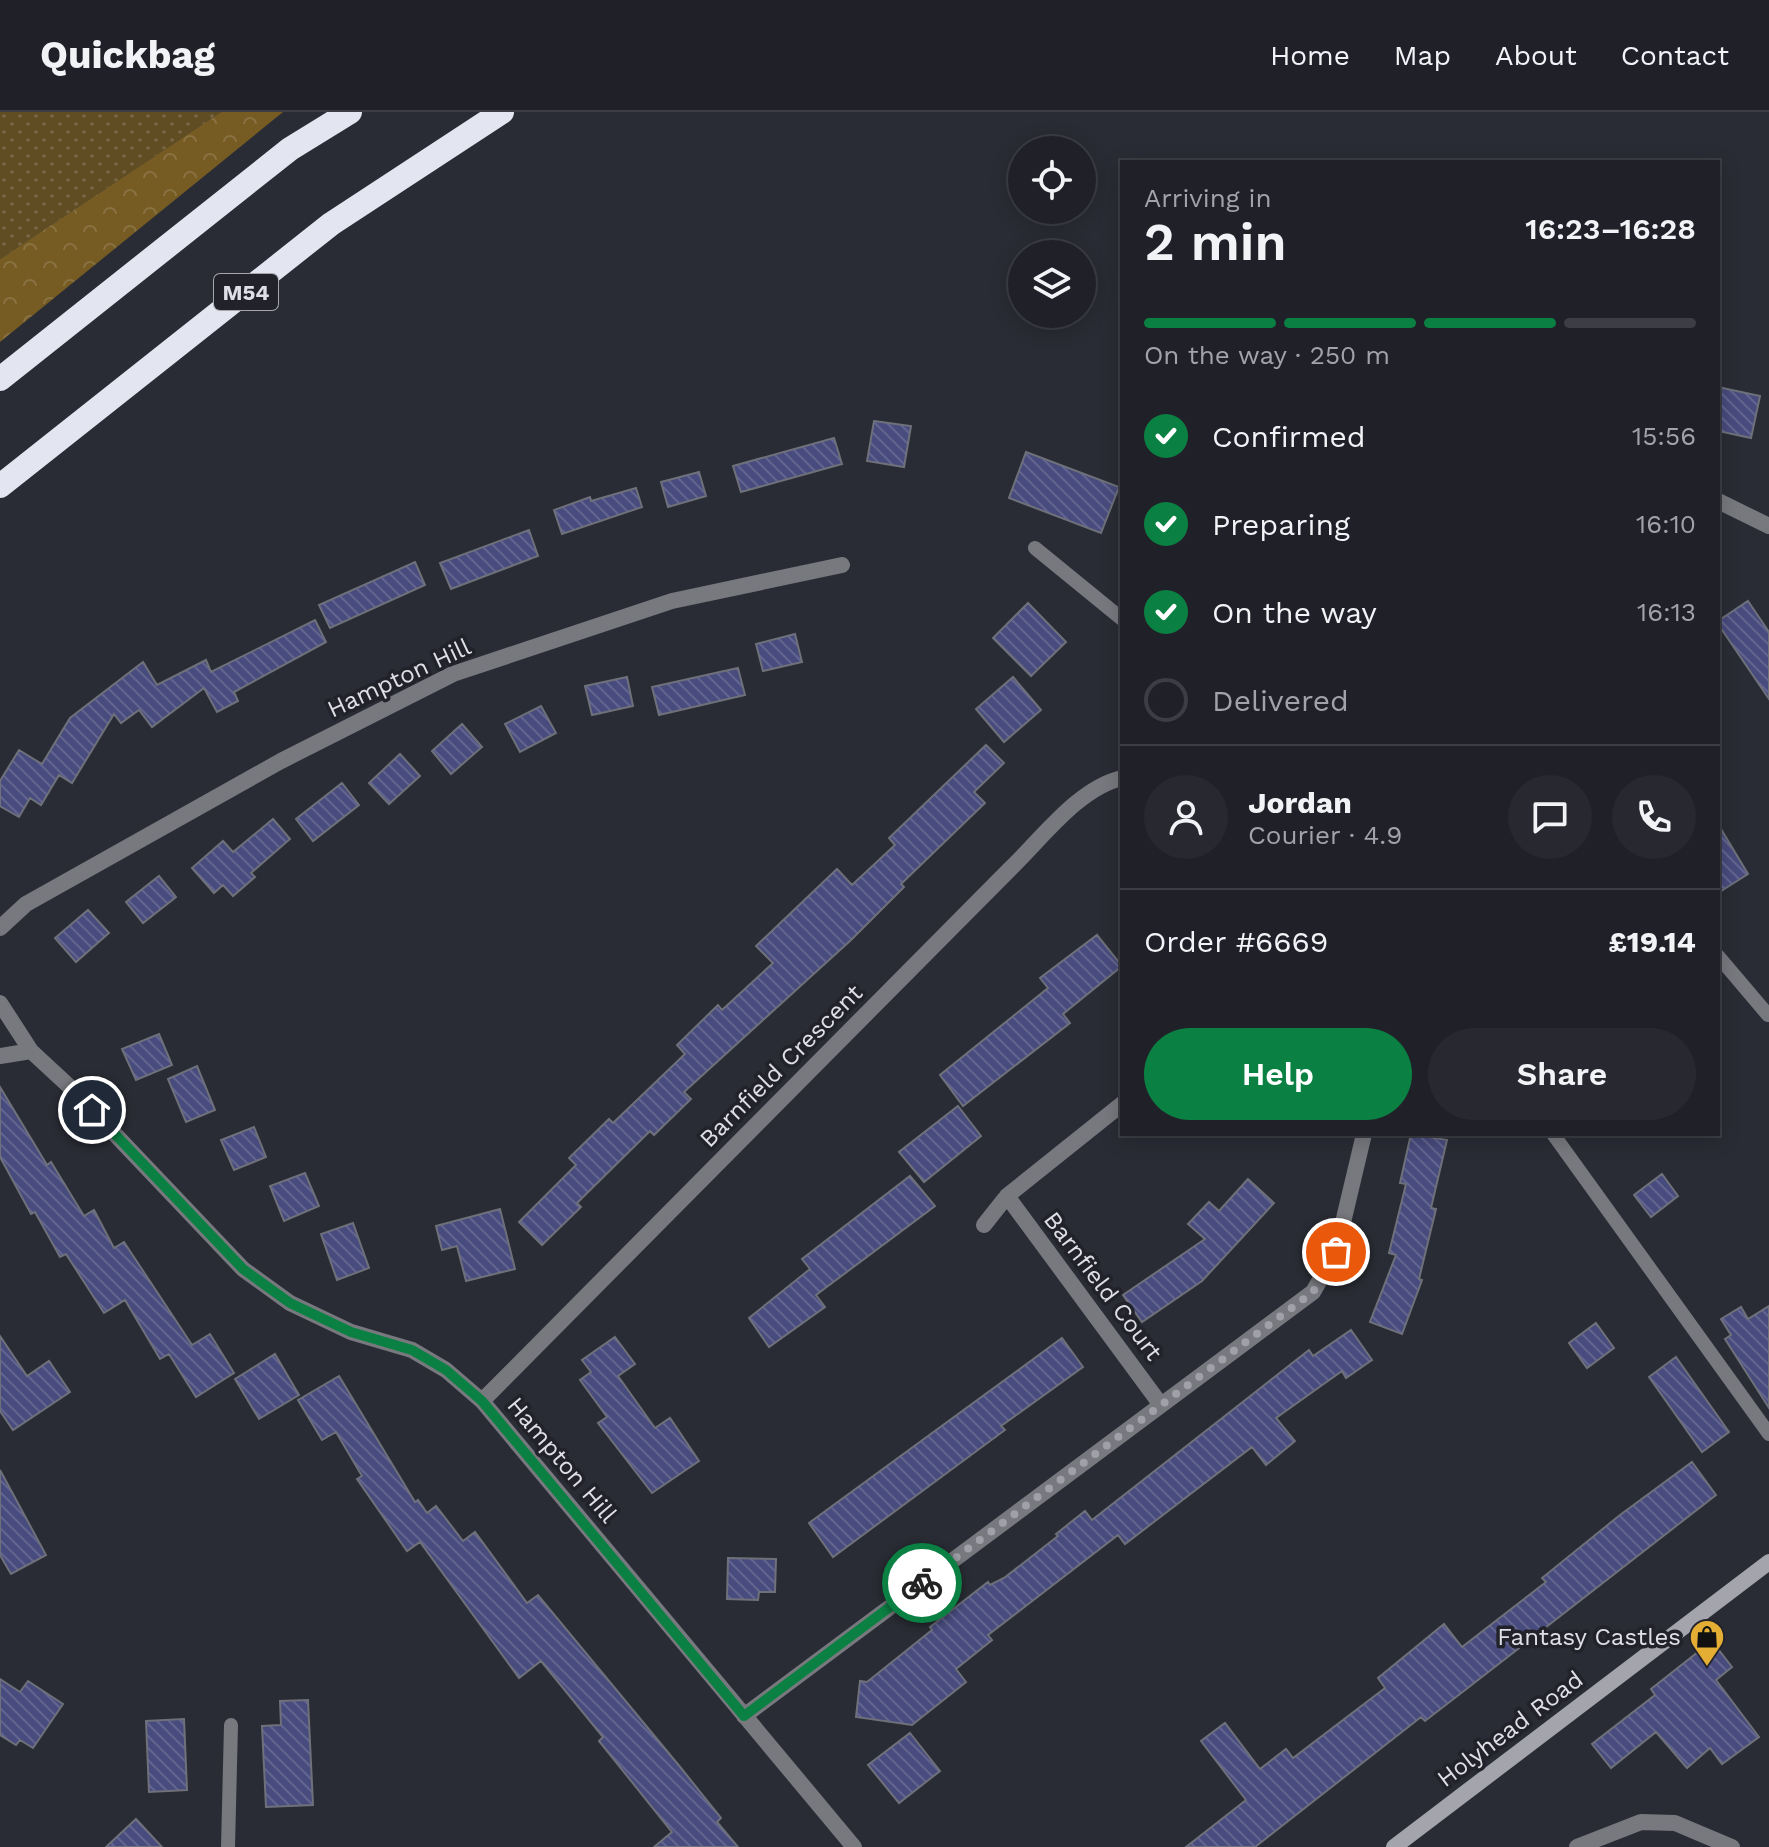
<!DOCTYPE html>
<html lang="en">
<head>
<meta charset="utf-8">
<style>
  body { margin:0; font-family:"Work Sans",sans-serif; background:#282930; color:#f1f3f6; height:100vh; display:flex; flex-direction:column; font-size:30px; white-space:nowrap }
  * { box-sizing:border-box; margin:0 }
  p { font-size:26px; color:#a2a3a8 }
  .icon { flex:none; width:44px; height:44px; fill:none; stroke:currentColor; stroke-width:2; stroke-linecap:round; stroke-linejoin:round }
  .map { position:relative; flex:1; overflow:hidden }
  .side { position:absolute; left:1120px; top:48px; width:600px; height:976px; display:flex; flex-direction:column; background:#202128; border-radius:0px; box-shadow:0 4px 20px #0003,0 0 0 2px #3d3e45 }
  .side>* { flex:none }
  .fabs { position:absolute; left:1008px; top:24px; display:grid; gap:16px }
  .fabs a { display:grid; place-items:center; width:88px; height:88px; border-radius:50%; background:#202128; box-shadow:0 4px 20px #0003,0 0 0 2px #3d3e45; font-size:40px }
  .pin { position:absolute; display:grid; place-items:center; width:68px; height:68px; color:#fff; margin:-34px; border:4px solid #fff; border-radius:50%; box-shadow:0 2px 8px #0007 }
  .courier { position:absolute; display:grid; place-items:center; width:80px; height:80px; margin:-40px; border:6px solid #0b8043; border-radius:50%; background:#fff; color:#222; box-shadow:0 2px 10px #0007 }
  .overview em { font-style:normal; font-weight:600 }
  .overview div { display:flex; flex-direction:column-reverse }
  .overview { display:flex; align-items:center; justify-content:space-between; height:136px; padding:0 24px }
  h1 { font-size:52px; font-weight:600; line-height:60px }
  .bar { display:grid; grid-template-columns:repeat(4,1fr); gap:12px 8px; align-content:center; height:96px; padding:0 24px }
  .bar i { height:10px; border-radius:6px; background:#3d3e45 }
  .bar .on { background:#0b8043 }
  .bar p { grid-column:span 4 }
  .line { display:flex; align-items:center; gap:20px; padding:0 24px; border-top:2px solid #3d3e45 }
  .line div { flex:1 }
  .round { display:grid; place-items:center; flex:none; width:84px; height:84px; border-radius:42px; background:#282930 }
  ol { padding:0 24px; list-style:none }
  li { display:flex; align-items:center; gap:24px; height:88px }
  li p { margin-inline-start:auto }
  li .icon { padding:8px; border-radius:50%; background:#0b8043; color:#fff; stroke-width:4 }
  li:last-child { color:#a2a3a8 }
  li i { width:44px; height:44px; border:4px solid #3d3e45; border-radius:50% }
  .primary-button { display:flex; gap:16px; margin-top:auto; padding:16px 24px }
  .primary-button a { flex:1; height:92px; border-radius:48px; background:#0b8043; color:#fff; font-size:32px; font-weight:600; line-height:92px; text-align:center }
  .primary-button a+a { background:#282930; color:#f1f3f6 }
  header { display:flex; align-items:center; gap:48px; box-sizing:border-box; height:112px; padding:0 40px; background:#202128; border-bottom:2px solid #3d3e45 }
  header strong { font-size:38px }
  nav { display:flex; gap:44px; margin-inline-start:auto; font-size:28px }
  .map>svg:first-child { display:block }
  .grass { fill:url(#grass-dots) }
  .forest { fill:url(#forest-crowns) }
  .building { fill:url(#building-back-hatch); stroke:#6e707a; stroke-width:2 }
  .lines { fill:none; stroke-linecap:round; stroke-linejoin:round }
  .service { stroke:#78797e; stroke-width:14 }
  .minor { stroke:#78797e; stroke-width:16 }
  .secondary { stroke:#a3a4ac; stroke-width:16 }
  .motorway { stroke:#e3e5f1; stroke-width:24 }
  .done { stroke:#a0a1a8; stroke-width:8; stroke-dasharray:0 14.4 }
  .route { stroke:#0b8043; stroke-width:10 }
  .labels { text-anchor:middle; stroke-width:7; stroke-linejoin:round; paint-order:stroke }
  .shield { fill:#21222a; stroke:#a6a7ae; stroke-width:2 }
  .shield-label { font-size:22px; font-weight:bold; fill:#dfe0e6 }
  .street-label { font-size:24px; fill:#dfe0e6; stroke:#21222a }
  .poi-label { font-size:24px; fill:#dfe0e6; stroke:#21222a; text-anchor:end }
</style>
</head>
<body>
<header>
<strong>Quickbag</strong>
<nav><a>Home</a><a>Map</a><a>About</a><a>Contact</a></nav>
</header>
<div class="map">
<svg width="1769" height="1735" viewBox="0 0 1769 1735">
  <defs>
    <pattern id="grass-dots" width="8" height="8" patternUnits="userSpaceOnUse" patternTransform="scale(2)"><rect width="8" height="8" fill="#614d24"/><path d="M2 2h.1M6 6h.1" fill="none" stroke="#764" stroke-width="1.8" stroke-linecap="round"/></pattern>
    <pattern id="forest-crowns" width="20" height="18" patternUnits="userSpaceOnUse" patternTransform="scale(2)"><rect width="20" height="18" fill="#765b22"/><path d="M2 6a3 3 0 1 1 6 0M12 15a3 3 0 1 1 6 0" fill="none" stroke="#897242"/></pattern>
    <pattern id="building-back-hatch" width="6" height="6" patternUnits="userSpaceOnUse" patternTransform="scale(2)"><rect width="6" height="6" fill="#484b7d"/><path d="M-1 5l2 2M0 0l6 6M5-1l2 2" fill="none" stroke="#62658f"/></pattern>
  </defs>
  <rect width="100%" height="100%" fill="#2a2c35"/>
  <path class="grass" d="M0,0H221L0,147Z"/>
  <path class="forest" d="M221,0H283L0,230V147Z"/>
  <path class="building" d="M1718,275L1760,284L1751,326L1718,319Z
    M874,309L911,314L904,355L867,349Z
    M834,326L842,352L741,380L733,354Z
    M1026,340L1119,375L1101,421L1009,386Z
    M699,360L706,384L668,395L661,370Z
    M636,376L642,395L562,422L554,398L590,385L591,389Z
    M529,418L538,444L451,477L440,451Z
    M415,450L425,473L330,516L319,493Z
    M1748,489L1769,520V587L1718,512V509Z
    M1028,491L1066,530L1031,564L993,526Z
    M315,508L326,530L234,580L238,589L217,600L204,576L152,615L139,598L121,611L114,602L72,671L59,663L41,693L30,686L19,705L0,694V669L19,638L42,652L70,606L143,550L157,573L206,548L211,560Z
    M795,522L802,550L763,559L756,532Z
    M738,556L745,583L659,603L652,575Z
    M627,565L633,594L592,603L585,574Z
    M1013,565L1041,598L1004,630L976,597Z
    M541,594L556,621L520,640L505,612Z
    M462,612L482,635L451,662L432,639Z
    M986,633L1004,651L974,680L985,691L901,772L904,775L851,828L684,980L691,987L654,1023L650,1019L577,1091L581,1095L542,1133L519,1110L576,1053L569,1046L609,1007L613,1011L685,942L677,933L718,893L722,898L773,851L756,834L837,757L852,773L895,733L889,726Z
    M400,642L420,664L389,692L369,671Z
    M342,671L359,693L313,729L296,707Z
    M273,707L290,727L251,761L255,765L233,784L223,773L214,781L192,756L223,729L233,740Z
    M1718,712L1748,762L1718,781Z
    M159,764L176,785L143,811L126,790Z
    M88,798L109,821L76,850L55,826Z
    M1097,823L1122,854L1063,902L1070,911L963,994L940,963L1048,876L1040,866Z
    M159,922L172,953L136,968L122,937Z
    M197,954L215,998L186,1010L168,967Z
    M0,975L47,1053L51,1050L84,1104L94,1098L114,1136L124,1130L192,1233L210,1222L234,1261L196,1285L169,1242L160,1247L125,1188L104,1201L66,1142L60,1145L35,1100L31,1102L0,1045Z
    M958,994L981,1024L924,1070L899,1040Z
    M254,1015L266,1045L234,1058L221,1028Z
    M1411,1022L1447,1028L1431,1096L1436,1097L1419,1167L1422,1168L1402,1222L1370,1210L1396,1143L1389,1141L1406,1072L1400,1071Z
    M305,1061L319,1094L284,1109L270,1074Z
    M1662,1062L1678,1084L1651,1105L1634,1083Z
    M910,1064L935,1094L816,1183L825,1195L769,1235L749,1206L810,1157L802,1147Z
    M1248,1067L1274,1091L1202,1169L1142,1210L1123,1183L1205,1127L1188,1112L1209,1090L1219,1099Z
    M500,1097L515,1157L466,1169L457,1134L442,1138L436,1114Z
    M353,1111L369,1156L337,1168L321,1122Z
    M1769,1194V1296L1725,1227L1731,1223L1721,1207L1741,1195L1748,1207Z
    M1596,1211L1614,1236L1587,1256L1569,1231Z
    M1351,1218L1372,1248L1346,1266L1342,1259L1276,1306L1295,1329L1266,1353L1252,1335L1125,1432L1118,1423L988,1523L992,1528L956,1557L966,1570L912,1613L856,1605L860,1569L867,1570L932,1518L930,1515L988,1470L990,1473L1004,1466L1058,1424L1056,1422L1085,1399L1092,1408L1309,1238L1313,1244Z
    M0,1224L27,1264L49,1249L70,1280L13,1318L0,1299Z
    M615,1225L635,1252L618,1264L655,1316L670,1306L699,1349L652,1381L598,1311L607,1305L580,1268L591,1260L582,1248Z
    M1062,1226L1083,1255L1001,1314L1005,1318L833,1445L809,1411Z
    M275,1242L299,1283L259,1307L235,1267Z
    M1676,1245L1729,1320L1702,1340L1649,1265Z
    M339,1264L415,1390L418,1388L427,1401L436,1394L463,1429L475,1420L527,1491L538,1483L681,1656L721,1706L717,1710L738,1735H654L672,1720L599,1629L603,1625L541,1549L519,1566L420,1430L407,1439L357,1367L362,1364L336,1320L322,1328L298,1288Z
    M1692,1350L1716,1383L1469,1575L1425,1609L1421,1605L1255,1735H1186L1246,1688L1201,1629L1225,1611L1260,1657L1286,1637L1293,1646L1385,1576L1378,1566L1444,1512L1462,1535L1546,1470L1542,1466L1620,1403Z
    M0,1358L46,1443L11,1462L0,1443Z
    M728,1446L776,1447L775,1480H759L758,1488L727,1487Z
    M1712,1529L1732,1555L1716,1568L1759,1625L1722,1652L1710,1636L1687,1656L1656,1620L1611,1656L1592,1632L1655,1583L1651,1577Z
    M0,1567L20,1580L28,1569L63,1592L33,1636L20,1628L16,1633L0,1623Z
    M308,1588L313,1693L266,1695L262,1614L281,1613L280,1589Z
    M184,1607L187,1678L149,1680L146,1609Z
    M910,1621L940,1659L899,1691L868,1653Z
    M136,1707L162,1735H106Z"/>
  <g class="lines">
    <path class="service" d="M1035,436L1122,507
      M1718,844L1768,903
      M1553,1022L1769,1322
      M228,1735L231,1613"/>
    <path class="minor" d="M1718,389L1769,414
      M0,816L26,792L281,649L453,562L672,489L842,453
      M0,891L31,939L71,976L243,1157L290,1191L351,1220L412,1238L446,1258L482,1289L854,1735
      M0,944L31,939
      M1007,1084L1161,1293
      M984,1113L1007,1084L1122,992
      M482,1289L1012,755C1043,725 1079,676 1122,666
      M744,1604L1313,1180L1336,1140L1364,1022
      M1577,1735L1641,1710L1675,1711L1732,1735"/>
    <path class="secondary" d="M1394,1735L1769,1450"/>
    <path class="motorway" d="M0,267L290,37L350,0
      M0,374L331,112L502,0"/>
  </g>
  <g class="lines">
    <path class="done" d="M922,1471L1313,1180L1336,1140"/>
    <path class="route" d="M92,998L243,1157L290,1191L351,1220L412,1238L446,1258L482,1289L744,1604L922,1471"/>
  </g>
  <defs>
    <symbol id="shop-pin" viewBox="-11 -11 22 30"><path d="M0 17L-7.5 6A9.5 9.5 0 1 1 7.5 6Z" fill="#e4ae35" stroke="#21222a"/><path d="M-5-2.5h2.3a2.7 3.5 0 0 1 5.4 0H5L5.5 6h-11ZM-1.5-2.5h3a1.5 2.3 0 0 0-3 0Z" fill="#111"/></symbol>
  </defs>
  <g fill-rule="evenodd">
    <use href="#shop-pin" x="1687" y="1505" width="40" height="54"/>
  </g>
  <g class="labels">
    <rect class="shield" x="214" y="162" width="64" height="36" rx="6"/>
    <g class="shield-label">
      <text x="246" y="188">M54</text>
    </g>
    <g class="street-label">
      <text transform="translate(399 566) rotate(-25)" y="8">Hampton Hill</text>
      <text transform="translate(781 954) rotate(-45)" y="8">Barnfield Crescent</text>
      <text transform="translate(1103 1174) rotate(53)" y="8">Barnfield Court</text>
      <text transform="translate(562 1348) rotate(50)" y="8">Hampton Hill</text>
      <text transform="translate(1510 1617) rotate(-37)" y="8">Holyhead Road</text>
    </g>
    <g class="poi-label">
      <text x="1681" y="1533">Fantasy Castles</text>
    </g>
  </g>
</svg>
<div class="fabs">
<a><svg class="icon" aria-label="locate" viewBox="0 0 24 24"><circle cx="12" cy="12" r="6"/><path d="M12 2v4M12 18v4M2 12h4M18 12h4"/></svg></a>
<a><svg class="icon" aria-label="layers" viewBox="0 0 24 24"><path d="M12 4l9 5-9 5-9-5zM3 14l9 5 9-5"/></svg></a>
</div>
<div class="pin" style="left:1336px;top:1140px;background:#ea580c"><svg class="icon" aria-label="bag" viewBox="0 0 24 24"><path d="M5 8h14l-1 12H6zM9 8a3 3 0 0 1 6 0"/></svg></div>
<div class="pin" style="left:92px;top:998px;background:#1f2937"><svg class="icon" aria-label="home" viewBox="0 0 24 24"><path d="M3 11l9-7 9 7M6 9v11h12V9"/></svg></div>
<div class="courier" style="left:922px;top:1471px"><svg class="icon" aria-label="bike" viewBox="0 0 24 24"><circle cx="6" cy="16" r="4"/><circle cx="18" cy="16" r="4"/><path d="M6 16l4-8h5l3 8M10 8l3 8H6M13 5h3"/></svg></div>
<section class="side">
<div class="overview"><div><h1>2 min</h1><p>Arriving in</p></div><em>16:23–16:28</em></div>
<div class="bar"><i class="on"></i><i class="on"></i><i class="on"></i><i></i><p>On the way · 250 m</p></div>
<ol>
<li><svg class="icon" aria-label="check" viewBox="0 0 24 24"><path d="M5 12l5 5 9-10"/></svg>Confirmed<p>15:56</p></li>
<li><svg class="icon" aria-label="check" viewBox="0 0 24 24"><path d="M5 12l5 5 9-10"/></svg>Preparing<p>16:10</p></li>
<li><svg class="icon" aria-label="check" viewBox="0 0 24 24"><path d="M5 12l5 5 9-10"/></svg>On the way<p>16:13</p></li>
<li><i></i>Delivered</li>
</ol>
<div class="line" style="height:144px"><a class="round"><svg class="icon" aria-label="person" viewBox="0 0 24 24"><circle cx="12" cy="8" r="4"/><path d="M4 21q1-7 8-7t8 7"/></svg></a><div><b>Jordan</b><p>Courier · 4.9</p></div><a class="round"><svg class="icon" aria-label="chat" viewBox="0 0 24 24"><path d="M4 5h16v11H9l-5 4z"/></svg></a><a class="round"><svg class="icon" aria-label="phone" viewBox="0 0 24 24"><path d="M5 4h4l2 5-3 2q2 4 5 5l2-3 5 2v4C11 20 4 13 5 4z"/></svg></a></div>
<div class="line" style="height:104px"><div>Order #6669</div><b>£19.14</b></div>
<div class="primary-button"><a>Help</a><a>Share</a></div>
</section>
</div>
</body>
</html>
